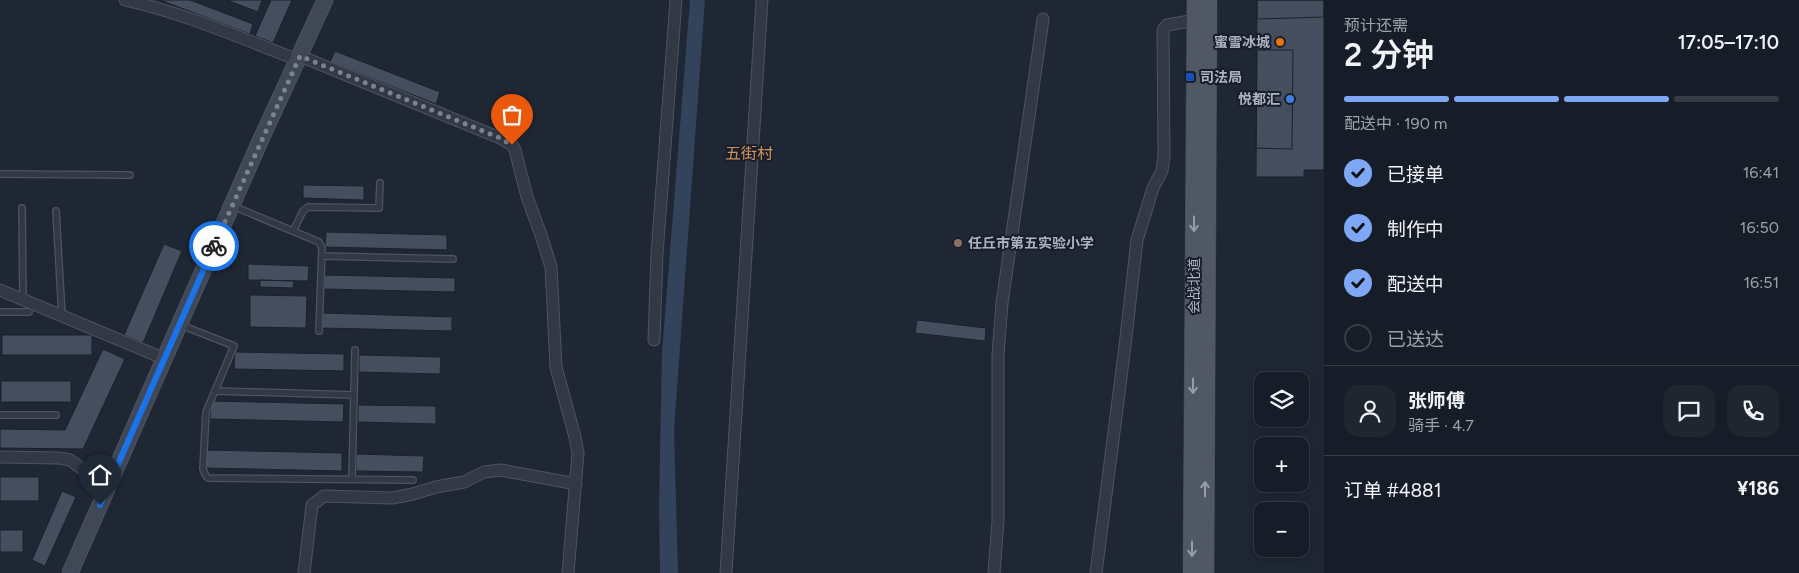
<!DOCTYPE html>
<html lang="zh">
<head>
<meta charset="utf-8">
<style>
  body { margin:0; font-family:Figtree,"Noto Sans SC",sans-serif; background:#202630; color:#f1f3f6; height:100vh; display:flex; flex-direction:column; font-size:19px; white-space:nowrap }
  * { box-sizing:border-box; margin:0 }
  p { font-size:16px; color:#9ea2a8 }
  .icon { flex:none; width:28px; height:28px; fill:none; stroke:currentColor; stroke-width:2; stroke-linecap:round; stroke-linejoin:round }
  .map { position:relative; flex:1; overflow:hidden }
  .drawer { display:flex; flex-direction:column; background:#171d28; width:475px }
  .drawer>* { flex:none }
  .buttons { position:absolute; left:1254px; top:372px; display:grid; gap:10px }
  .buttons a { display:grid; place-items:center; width:55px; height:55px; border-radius:10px; background:#171d28; box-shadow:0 2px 12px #0003,0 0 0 1px #363b45; font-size:25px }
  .pin { position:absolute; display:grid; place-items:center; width:42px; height:42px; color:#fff; margin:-51px -21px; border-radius:50% 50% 50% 0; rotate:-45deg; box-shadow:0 0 5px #0007 }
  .pin .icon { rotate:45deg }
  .courier { position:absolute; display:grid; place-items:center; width:50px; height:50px; margin:-25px; border:4px solid #1a73e8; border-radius:50%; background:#fff; color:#222; box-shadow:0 1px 6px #0007 }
  .headline em { font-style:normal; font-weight:600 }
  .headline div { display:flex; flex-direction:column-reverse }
  .headline { display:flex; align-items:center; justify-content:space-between; height:85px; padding:0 20px }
  h1 { font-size:32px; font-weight:600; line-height:38px }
  .bar { display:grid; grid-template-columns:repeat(4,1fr); gap:8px 5px; align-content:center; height:60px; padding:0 20px }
  .bar i { height:6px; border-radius:4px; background:#363b45 }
  .bar .on { background:#7ea8f5 }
  .bar p { grid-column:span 4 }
  .line { display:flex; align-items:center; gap:12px; padding:0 20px; border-top:1px solid #363b45 }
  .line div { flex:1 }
  .round { display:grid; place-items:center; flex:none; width:52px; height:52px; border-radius:15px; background:#202630 }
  ol { padding:0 20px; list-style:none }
  li { display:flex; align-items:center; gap:15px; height:55px }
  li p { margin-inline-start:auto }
  li .icon { padding:5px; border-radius:50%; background:#7ea8f5; color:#111; stroke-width:4 }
  li:last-child { color:#9ea2a8 }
  li i { width:28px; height:28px; border:2px solid #363b45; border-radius:50% }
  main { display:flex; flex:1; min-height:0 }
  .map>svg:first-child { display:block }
  .water { fill:#33435c }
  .building { fill:#454e5f; stroke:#1a212c }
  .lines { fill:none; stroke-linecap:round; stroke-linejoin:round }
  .lane-casing { stroke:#4d5461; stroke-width:8 }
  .street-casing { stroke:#4d5461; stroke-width:13 }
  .secondary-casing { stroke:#4d5461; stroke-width:17 }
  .primary-casing { stroke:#3c434f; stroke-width:19 }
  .lane { stroke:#323945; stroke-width:5.5 }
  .street { stroke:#323945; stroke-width:11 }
  .secondary { stroke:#404858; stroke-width:15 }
  .primary { stroke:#505866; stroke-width:18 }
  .oneway { stroke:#959dac }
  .done { stroke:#7b8391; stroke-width:5; stroke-dasharray:0 9 }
  .route { stroke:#1a73e8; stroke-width:6 }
  .food-dot { fill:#e8710a; stroke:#181f2a; stroke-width:2 }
  .transit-dot { fill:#1a4fb4; stroke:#181f2a; stroke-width:2 }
  .shop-dot { fill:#3f7fe0; stroke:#181f2a; stroke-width:2 }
  .education-dot { fill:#8d6e63; stroke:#181f2a; stroke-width:2 }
  .labels { text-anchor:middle; stroke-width:4; stroke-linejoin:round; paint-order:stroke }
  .poi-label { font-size:14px; font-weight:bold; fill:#acb4c3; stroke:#181f2a; text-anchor:end }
  .street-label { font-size:14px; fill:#acb4c3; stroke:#181f2a }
  .quarter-label { font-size:16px; fill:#d0925a; stroke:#181f2a }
</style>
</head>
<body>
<main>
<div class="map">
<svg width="1324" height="573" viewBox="0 0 1324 573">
  <rect width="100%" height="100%" fill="#1f2735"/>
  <path class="water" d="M690,0H705L674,430L678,573H660L659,506L662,353Z"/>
  <path class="building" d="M160,0H190L253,24L250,34Z
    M227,0H262L258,12Z
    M271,0H292L273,43L255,36Z
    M1257,0H1324V170H1304V177H1256Z
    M1257,0H1324V17L1257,19Z
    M1257,50H1293L1292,149L1256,148Z
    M335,51L440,92L436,104L330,62Z
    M303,185L364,186V200L303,198Z
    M326,232L447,235V250L325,247Z
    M164,244L182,251L143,343L124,335Z
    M248,264L309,266L308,281L248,280Z
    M324,275L455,278V292L324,289Z
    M260,280L294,281L293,288L260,287Z
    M250,295L307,296L306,328L250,327Z
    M323,313L452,317V331L322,328Z
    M917,320L986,328L985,341L915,333Z
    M2,335H92V355H2Z
    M103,349L125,359L83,449L0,448V429L65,430Z
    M235,352L344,354V371L234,369Z
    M359,355L441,357L440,374L359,372Z
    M1,381H71V402H1Z
    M211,401L344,404L343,422L210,419Z
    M358,405L436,406V424L358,422Z
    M206,450L342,453V471L206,468Z
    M356,454L424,456L423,472L356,471Z
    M0,477H39V501H0Z
    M62,491L76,497L45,566L32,560Z
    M0,530H23V552H0Z"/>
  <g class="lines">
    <defs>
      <path id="lane" d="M0,174L130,175
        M233,206L319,242L322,248L319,331
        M22,208L23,299
        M56,211L62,316
        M293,231L303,211L308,207L379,208L380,183
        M322,256L453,259
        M0,312H29
        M181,325L234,346L206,412L203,469L206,476L208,478L413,480
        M215,391L354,395
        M0,415H56
        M352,479L355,350"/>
      <path id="street" d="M125,0C184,13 241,38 298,60
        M300,56L500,138L512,145L515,150L527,197L541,235L551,267L556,367L575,437L578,453L568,573
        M0,290L165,359
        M654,340L657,254L676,0
        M0,457L59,458L70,460L108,488
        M304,573L312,505L324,496L392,498L413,494L436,487L464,482L484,472L501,470L576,484
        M726,573L762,0
        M994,573L998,521V355L1002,303L1043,19
        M1096,573L1125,346L1137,240L1153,188L1162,171L1164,156L1163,30L1167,25L1196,20"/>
      <path id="secondary" d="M70,573L261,139L325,0"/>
      <path id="primary" d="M1192,573L1196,0
        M1205,573L1208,0"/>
    </defs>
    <use href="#lane" class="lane-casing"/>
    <use href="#street" class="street-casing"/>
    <use href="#secondary" class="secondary-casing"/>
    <use href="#primary" class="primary-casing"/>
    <use href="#lane" class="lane"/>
    <use href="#street" class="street"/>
    <use href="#secondary" class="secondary"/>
    <use href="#primary" class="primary"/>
  </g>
  <defs><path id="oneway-shaft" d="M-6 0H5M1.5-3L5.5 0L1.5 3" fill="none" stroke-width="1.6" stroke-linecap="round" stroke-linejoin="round" transform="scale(1.25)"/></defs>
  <g class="oneway">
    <use href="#oneway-shaft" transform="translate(1194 224) rotate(90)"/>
    <use href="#oneway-shaft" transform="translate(1193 386) rotate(90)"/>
    <use href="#oneway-shaft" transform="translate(1205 489) rotate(-90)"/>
    <use href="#oneway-shaft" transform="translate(1192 549) rotate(90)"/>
  </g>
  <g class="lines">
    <path class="done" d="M214,246L300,56L500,138L512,145"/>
    <path class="route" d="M100,505L214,246"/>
  </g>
  <circle class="food-dot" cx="1280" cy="42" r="5"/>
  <rect class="transit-dot" x="1185" y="72" width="10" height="10" rx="2.5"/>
  <circle class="shop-dot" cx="1290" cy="99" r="5"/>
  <circle class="education-dot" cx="958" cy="243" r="5"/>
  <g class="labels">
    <g class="poi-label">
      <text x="1270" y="47">蜜雪冰城</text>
      <text x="1200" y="82" text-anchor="start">司法局</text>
      <text x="1280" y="104">悦都汇</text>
      <text x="968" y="248" text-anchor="start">任丘市第五实验小学</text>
    </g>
    <g class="street-label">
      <text transform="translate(1194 286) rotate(-90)" y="5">会战北道</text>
    </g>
    <g class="quarter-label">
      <text x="749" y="159">五街村</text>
    </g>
  </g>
</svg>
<div class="buttons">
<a><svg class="icon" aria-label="layers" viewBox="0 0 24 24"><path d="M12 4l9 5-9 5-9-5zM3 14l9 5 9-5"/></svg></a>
<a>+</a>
<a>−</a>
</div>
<div class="pin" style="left:512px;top:145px;background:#ea580c"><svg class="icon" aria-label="bag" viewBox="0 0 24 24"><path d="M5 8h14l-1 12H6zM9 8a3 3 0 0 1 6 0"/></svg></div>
<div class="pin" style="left:100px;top:505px;background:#1f2937"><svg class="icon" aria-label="home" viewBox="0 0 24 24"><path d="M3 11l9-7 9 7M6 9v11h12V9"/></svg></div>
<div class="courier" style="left:214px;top:246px"><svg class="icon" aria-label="bike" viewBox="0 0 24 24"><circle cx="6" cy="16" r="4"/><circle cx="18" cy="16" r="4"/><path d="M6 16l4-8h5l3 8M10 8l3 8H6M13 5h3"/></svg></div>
</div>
<section class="drawer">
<div class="headline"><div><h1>2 分钟</h1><p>预计还需</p></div><em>17:05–17:10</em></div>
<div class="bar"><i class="on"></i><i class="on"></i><i class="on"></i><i></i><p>配送中 · 190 m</p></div>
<ol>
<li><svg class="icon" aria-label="check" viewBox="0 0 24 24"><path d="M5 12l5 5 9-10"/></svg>已接单<p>16:41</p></li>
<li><svg class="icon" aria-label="check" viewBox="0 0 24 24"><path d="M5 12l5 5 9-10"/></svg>制作中<p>16:50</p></li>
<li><svg class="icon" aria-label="check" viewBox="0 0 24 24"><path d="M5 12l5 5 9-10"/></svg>配送中<p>16:51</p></li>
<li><i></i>已送达</li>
</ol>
<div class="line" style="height:90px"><a class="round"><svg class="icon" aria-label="person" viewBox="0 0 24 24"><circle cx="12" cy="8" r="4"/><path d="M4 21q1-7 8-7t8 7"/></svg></a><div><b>张师傅</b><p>骑手 · 4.7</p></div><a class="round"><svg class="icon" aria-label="chat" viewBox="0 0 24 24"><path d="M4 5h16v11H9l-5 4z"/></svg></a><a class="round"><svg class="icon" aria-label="phone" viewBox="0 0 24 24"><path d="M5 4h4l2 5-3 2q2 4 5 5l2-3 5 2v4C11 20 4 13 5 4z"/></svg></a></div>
<div class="line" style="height:65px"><div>订单 #4881</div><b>¥186</b></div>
</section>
</main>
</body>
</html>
